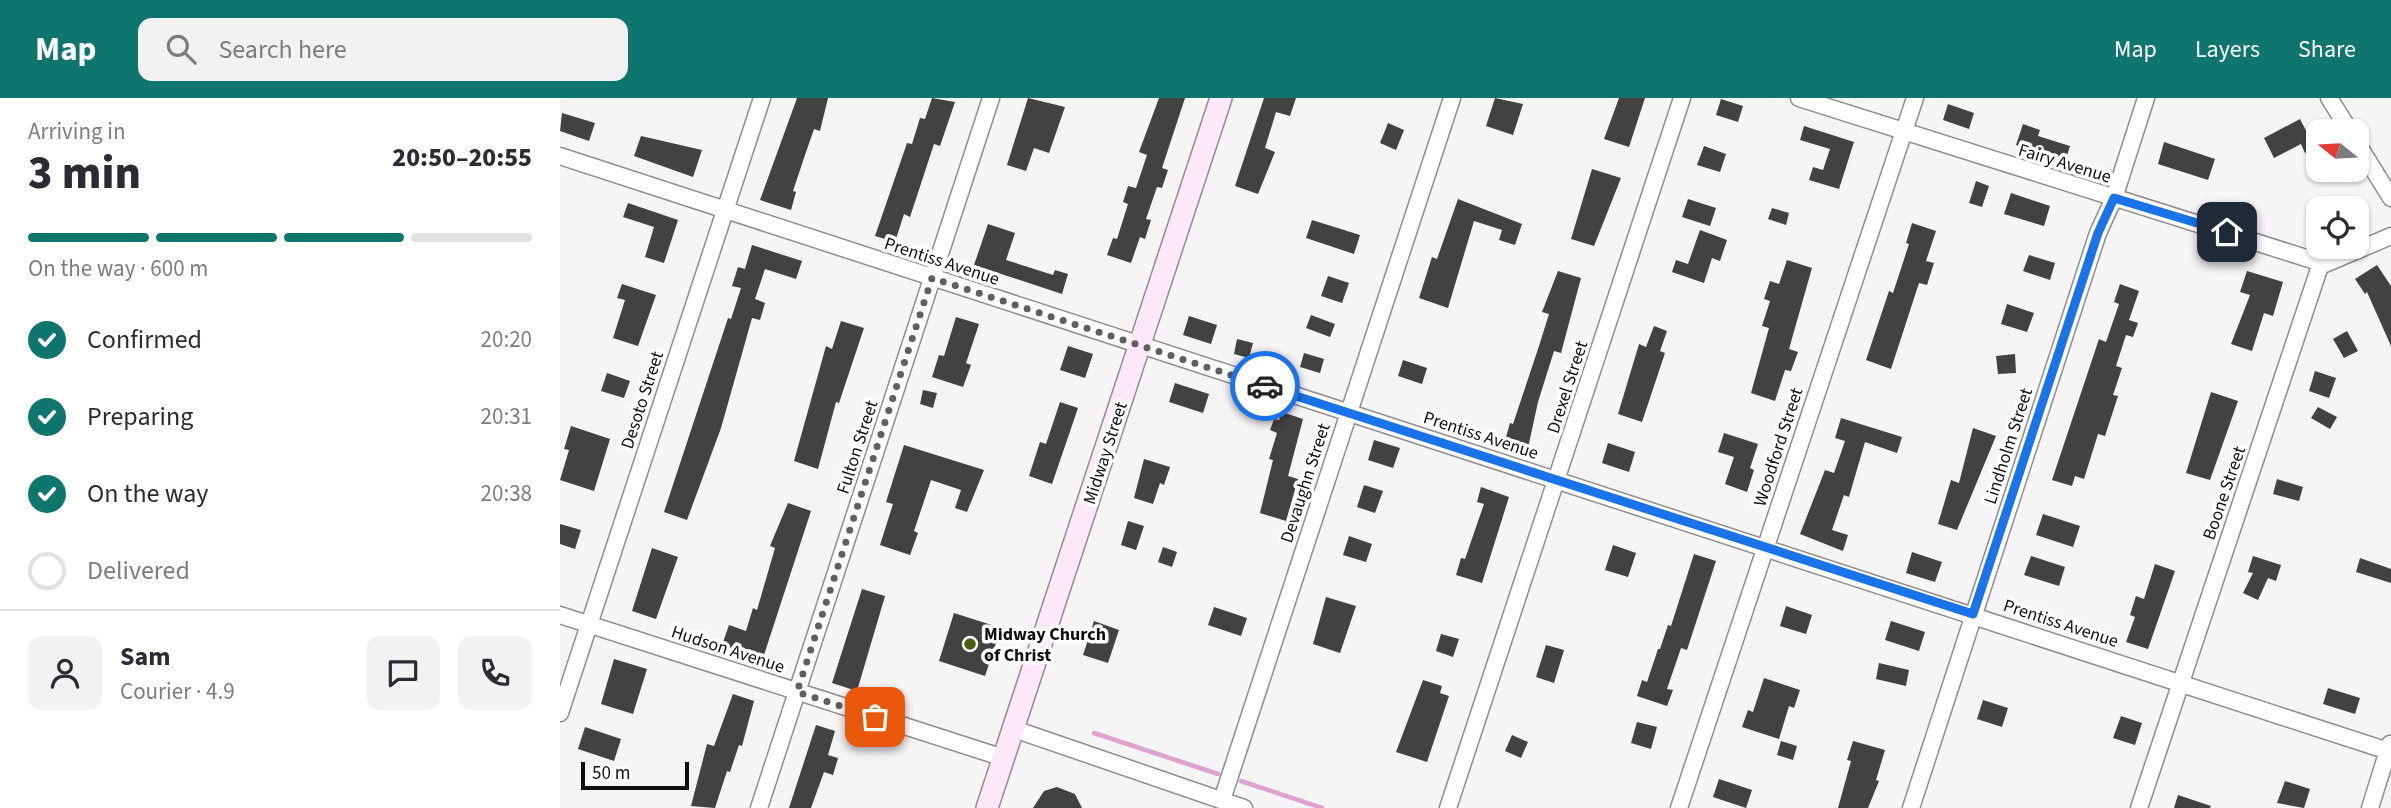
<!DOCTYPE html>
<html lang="en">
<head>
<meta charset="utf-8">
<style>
  body { margin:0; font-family:"Source Sans 3",sans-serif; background:#f2f2f3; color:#2b2b33; height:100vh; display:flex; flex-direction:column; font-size:26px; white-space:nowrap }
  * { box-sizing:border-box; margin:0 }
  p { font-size:23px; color:#7c7c81 }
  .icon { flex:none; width:38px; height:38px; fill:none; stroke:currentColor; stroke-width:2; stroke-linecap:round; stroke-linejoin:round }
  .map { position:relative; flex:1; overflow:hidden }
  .drawer { display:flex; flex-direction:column; background:#fff; width:560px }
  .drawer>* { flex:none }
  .needle { width:46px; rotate:288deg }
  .buttons { position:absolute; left:1746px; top:21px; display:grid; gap:14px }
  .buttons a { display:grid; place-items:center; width:63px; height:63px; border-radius:14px; background:#fff; box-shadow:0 2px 5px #0004; font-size:35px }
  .scale { position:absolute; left:21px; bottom:18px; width:108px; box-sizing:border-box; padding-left:7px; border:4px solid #0f0e0f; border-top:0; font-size:19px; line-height:24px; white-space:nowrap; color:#0f0e0f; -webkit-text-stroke:5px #fff; paint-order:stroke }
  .pin { position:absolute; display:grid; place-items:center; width:60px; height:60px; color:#fff; margin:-30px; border-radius:14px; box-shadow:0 4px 10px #0006 }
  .courier { position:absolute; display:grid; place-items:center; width:70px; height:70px; margin:-35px; border:5px solid #1a73e8; border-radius:50%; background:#fff; color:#222; box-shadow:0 2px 9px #0007 }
  .summary em { font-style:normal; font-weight:800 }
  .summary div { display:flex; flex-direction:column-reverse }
  .summary { display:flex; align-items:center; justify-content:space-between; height:119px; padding:0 28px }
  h1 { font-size:46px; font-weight:800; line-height:52px }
  .bar { display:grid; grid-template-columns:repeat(4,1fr); gap:10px 7px; align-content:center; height:84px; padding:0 28px }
  .bar i { height:9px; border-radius:5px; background:#e1e1e2 }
  .bar .active { background:#0f766e }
  .bar p { grid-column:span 4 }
  .line { display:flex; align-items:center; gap:18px; padding:0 28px; border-top:2px solid #e1e1e2 }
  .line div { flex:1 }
  .round { display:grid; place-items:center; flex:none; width:74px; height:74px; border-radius:14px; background:#f2f2f3 }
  ol { padding:0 28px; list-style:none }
  li { display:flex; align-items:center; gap:21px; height:77px }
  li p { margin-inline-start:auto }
  li .icon { padding:7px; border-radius:50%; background:#0f766e; color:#fff; stroke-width:4 }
  li:last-child { color:#7c7c81 }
  li i { width:38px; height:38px; border:4px solid #e1e1e2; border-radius:50% }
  header { display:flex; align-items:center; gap:42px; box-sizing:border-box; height:98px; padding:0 35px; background:#0f766e; color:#fff }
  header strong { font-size:33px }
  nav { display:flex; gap:38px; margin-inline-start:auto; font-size:24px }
  .search { width:490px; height:63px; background:#f2f2f3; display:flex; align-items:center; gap:18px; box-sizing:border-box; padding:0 24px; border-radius:14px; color:#7c7c81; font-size:26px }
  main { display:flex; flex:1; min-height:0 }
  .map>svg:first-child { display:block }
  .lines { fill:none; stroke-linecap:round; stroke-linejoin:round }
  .stream { stroke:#dda3ce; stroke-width:4.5 }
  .building { fill:#444143 }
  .street-casing { stroke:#908d8f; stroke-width:19 }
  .secondary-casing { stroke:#908d8f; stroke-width:24 }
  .street { stroke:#fff; stroke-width:16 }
  .secondary { stroke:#fde8f8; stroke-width:21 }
  .done { stroke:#605e60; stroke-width:7; stroke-dasharray:0 12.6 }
  .route { stroke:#1a73e8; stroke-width:9 }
  .poi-dot { fill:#48600d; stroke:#fff; stroke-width:2.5 }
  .labels { text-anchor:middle; stroke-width:7; stroke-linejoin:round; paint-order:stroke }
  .street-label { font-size:18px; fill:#0f0e0f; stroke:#fff }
  .poi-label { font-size:18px; font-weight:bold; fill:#0f0e0f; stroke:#fff; text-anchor:start }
</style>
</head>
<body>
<header>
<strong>Map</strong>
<div class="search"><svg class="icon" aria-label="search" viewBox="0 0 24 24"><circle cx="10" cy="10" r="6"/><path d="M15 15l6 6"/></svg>Search here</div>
<nav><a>Map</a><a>Layers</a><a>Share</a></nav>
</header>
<main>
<section class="drawer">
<div class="summary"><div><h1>3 min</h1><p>Arriving in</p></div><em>20:50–20:55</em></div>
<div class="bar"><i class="active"></i><i class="active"></i><i class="active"></i><i></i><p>On the way · 600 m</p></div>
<ol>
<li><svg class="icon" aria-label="check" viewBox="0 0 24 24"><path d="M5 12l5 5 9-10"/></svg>Confirmed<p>20:20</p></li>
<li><svg class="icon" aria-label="check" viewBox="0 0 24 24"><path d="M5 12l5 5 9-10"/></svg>Preparing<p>20:31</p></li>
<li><svg class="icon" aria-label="check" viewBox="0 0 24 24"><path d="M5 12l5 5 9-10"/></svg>On the way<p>20:38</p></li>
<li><i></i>Delivered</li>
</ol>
<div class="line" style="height:126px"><a class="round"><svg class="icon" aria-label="person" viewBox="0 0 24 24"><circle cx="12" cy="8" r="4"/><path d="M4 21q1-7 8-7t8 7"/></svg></a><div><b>Sam</b><p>Courier · 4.9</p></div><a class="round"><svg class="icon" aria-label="chat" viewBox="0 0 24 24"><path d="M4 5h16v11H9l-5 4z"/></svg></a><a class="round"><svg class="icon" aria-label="phone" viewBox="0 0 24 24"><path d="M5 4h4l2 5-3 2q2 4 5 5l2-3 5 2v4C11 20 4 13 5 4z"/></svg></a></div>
</section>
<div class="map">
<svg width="1831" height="710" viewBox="0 0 1831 710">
  <rect width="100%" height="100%" fill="#f7f4f6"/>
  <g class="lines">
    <path class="stream" d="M534,635L658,676
      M681,683L762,710"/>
  </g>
  <path class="building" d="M237,0H268L260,33L254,31L245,57L233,93L236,94L231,112L200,102Z
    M372,0L395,4L380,48L374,46L350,119L344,116L335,144L315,138L347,45L352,46L360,20L365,21Z
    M468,0L505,9L489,55L474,50L466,73L447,67Z
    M599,0H625L602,70L608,72L602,90L597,89L586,121L591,122L585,141L580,139L571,165L547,157L553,140L557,141L568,106L563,104L568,88L576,90L587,57L579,54Z
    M704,0H736L730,18L716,14L705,50L715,54L698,96L675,88Z
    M935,0L963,6L953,37L926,28Z
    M1059,0H1085L1069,49L1044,41Z
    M1161,1L1183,8L1178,24L1156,17Z
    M1388,6L1414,15L1409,31L1383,22Z
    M2,15L35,25L29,43L0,33Z
    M1740,21L1755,50L1745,55L1741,46L1714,60L1704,40Z
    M828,25L844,32L836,52L820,45Z
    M1463,26L1480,32L1478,38L1510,48L1504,67L1488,62L1489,57L1456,47Z
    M1244,28L1294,44L1279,91L1249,82L1253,69L1263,72L1270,51L1240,42Z
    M81,38L142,52L133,79L74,58Z
    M1604,44L1655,61L1648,82L1598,66Z
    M1144,48L1166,56L1160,74L1137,67Z
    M1032,71L1061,80L1034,148L1011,141Z
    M1416,83L1429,88L1422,109L1409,105Z
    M1451,95L1490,108L1484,128L1444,116Z
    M898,101L962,126L955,147L939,142L942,132L914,123L888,210L859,200L872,159L877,161Z
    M1128,101L1156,110L1150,128L1122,119Z
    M68,105L118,122L104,165L85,159L94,129L63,119Z
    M1212,110L1229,115L1226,127L1208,121Z
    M752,122L800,137L794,156L746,140Z
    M1352,125L1376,133L1366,163L1374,165L1367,187L1359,185L1331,271L1306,262L1329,193L1333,195L1349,146L1346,145Z
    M428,126L455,135L446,162L493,177L495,172L508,176L502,196L414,167Z
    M1140,132L1167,142L1160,163L1152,160L1144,185L1112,174L1116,162L1128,166Z
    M192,147L242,163L236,181L205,171L195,201L205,205L200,222L192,220L161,330L127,422L104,414L168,220L171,221L181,190L172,188L178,169L185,171Z
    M1469,157L1495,165L1490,182L1463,173Z
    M1227,162L1252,170L1229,251L1238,254L1231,273L1225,272L1215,303L1191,295L1209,230L1202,228L1210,203L1204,201L1210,183L1219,186Z
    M1817,167L1831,188V248L1807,194L1805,196L1795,181Z
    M998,173L1021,180L1001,255L994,253L978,304L968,350L945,343L950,325L953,326L979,248L989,216L982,214Z
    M1687,173L1723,184L1713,218L1704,215L1692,253L1671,246L1690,197L1680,194Z
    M768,178L789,185L782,205L761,198Z
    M62,186L96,197L78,248L53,240L65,202L57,200Z
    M1560,186L1579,193L1569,222L1578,225L1573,239L1566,237L1556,268L1562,270L1553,297L1558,298L1545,338L1538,336L1524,381L1515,378L1512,388L1492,382L1539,241L1546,244L1559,206L1554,204Z
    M1447,206L1474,215L1467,234L1441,226Z
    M751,217L775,226L770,239L746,230Z
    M629,218L657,227L651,246L623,237Z
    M396,219L419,226L406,265L411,267L403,289L372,279L379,257L384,258Z
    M281,223L304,230L279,305L276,304L258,371L234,363L266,248L272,251Z
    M1094,228L1107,233L1100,253L1105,255L1082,324L1058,316L1079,246L1086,249Z
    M1787,233L1798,253L1784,260L1773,241Z
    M677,241L693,245L689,260L674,256Z
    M508,248L533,256L525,280L500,272Z
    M744,255L764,261L760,275L740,269Z
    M1455,256L1456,275L1438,276L1436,258Z
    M843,262L867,270L862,286L838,278Z
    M1755,273L1776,280L1769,300L1749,293Z
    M47,275L70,283L64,300L41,293Z
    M615,285L649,296L643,315L609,304Z
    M363,292L377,295L373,310L360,306Z
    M1651,294L1678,303L1650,382L1626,375Z
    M500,304L518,310L492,386L469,378L480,344L486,346Z
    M1758,309L1777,319L1770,331L1751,320Z
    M722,314L743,321L728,378L738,381L726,423L700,415L713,362L709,361L717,335L710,332L714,321L719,322Z
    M1281,320L1342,339L1337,355L1305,344L1289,399L1284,397L1272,432L1288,437L1283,453L1240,436L1265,372L1274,375L1285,343L1275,340Z
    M11,328L50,341L34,393L0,382L9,352L4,351Z
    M1413,330L1436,338L1397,432L1378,426L1391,382L1399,385Z
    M1164,335L1198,346L1190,370L1194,372L1187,394L1165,386L1174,359L1158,354Z
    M814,342L840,350L833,370L808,362Z
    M1048,345L1075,354L1069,374L1042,365Z
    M344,347L424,372L407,414L395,410L401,392L371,382L354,433L358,435L350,457L320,447L333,406L326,404Z
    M584,361L610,369L604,387L600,385L593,406L574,400Z
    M1717,381L1743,389L1739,403L1713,396Z
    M804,387L823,393L815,415L797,409Z
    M921,389L949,399L922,485L896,477L901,460L905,461L924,406L917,404Z
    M228,405L251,413L203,560L162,547L169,527L186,533L193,510L197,512L215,450L210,448Z
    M1483,416L1520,428L1513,449L1476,437Z
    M568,423L584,428L576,452L561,447Z
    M0,426L21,432L15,451L0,446Z
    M789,438L812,446L806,464L783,457Z
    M1053,447L1076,455L1068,479L1045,472Z
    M603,449L617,454L612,469L598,464Z
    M92,450L118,459L96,521L72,513Z
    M1352,454L1382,464L1375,484L1346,475Z
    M1134,456L1156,463L1127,552L1121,550L1107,591L1113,592L1107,608L1077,598L1082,582L1087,584L1098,551H1100L1108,527L1111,528Z
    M1471,458L1505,469L1499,488L1464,477Z
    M1693,458L1721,467L1716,483L1708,480L1698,502L1683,495L1693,475L1688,474Z
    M1800,460L1831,471V485L1796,474Z
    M1595,466L1615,473L1588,551L1566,544L1575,519L1570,517L1576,498L1584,501Z
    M302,491L325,498L297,593L272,585Z
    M766,499L796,508L780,555L753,546Z
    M1226,508L1252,517L1246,536L1220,528Z
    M654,509L687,520L681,538L648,527Z
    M394,515L441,530L425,578L379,563Z
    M534,523L559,532L548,565L523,557Z
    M1331,523L1365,534L1359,553L1325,542Z
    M881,536L899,541L893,559L876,553Z
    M986,547L1004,552L994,585L976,579Z
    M54,561L87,571L73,616L41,606Z
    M1319,565L1349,572L1346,588L1316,581Z
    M1204,580L1240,592L1234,610L1229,608L1219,641L1182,629L1188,612L1193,614Z
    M863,582L882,588L880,595L889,598L867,664L836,654Z
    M1768,590L1800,600L1795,616L1763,606Z
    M173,596L194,603L182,648L179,647L170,674L167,673L155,710L131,708L147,646L154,648Z
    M1423,602L1448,610L1442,629L1417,621Z
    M1561,618L1582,625L1575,647L1553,640Z
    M1077,624L1097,629L1091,651L1071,645Z
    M256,627L275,633L268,657L278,660L273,677L264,674L251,710H229Z
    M25,629L61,641L54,663L18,651Z
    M952,637L968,644L961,660L945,653Z
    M1221,643L1237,648L1233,662L1217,657Z
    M1293,643L1325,652L1316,682L1319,683L1308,710H1278L1291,663L1287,662Z
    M1159,681L1192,692L1186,710L1153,699Z
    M1725,683L1750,691L1744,710L1717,705Z
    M497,689L515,696L522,710H473L484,693Z
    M1618,697L1651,708L1650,710H1614Z"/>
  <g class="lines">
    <defs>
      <path id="street" d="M1239,0L1765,166L1831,138
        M1769,0L1790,33
        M1797,45L1831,100
        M0,58L1831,654
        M0,517L444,660
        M0,615L202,0
        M454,631L684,710
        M662,702L892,0
        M199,710L431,0
        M888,710L1122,0
        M1119,710L1355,0
        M1351,710L1538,135L1554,100L1586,0
        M1579,710L1761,165
        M1810,710L1830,646"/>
      <path id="secondary" d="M427,710L661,0"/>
    </defs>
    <use href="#street" class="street-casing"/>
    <use href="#secondary" class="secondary-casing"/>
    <use href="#street" class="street"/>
    <use href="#secondary" class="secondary"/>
  </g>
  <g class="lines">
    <path class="done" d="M315,619L237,594L372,180L705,288"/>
    <path class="route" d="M705,288L1413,516L1538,135L1554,100L1667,134"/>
  </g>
  <circle class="poi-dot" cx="410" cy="546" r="7"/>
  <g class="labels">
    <g class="street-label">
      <text transform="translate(1505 65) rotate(17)" y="6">Fairy Avenue</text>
      <text transform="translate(382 163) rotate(18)" y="6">Prentiss Avenue</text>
      <text transform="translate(1007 289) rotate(-72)" y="6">Drexel Street</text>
      <text transform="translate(82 302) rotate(-72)" y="6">Desoto Street</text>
      <text transform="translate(921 337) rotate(18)" y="6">Prentiss Avenue</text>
      <text transform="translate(1448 348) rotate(-72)" y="6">Lindholm Street</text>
      <text transform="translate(297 349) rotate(-72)" y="6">Fulton Street</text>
      <text transform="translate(1218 349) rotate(-72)" y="6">Woodford Street</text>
      <text transform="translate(545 355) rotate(-72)" y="6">Midway Street</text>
      <text transform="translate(745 385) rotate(-72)" y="6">Devaughn Street</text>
      <text transform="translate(1664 395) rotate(-71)" y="6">Boone Street</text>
      <text transform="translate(1501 525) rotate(18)" y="6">Prentiss Avenue</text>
      <text transform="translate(168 551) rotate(18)" y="6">Hudson Avenue</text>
    </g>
    <g class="poi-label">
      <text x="424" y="542">Midway Church<tspan x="424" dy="21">of Christ</tspan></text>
    </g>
  </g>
</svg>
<div class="buttons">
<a><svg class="needle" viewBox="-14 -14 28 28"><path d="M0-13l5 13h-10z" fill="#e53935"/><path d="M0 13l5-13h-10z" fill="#7c7c81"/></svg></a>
<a><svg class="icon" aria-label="locate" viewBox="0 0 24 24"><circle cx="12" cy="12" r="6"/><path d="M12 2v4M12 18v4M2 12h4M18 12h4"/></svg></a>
</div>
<div class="scale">50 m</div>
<div class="pin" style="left:315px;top:619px;background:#ea580c"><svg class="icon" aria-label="bag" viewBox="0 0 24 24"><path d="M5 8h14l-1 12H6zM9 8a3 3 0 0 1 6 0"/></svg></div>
<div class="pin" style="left:1667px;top:134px;background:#1f2937"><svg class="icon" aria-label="home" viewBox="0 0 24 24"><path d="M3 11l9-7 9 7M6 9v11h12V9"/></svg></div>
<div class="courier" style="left:705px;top:288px"><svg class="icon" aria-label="car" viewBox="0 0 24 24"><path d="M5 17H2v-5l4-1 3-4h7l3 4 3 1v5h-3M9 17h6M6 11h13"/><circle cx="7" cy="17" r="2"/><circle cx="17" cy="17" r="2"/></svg></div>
</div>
</main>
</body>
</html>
